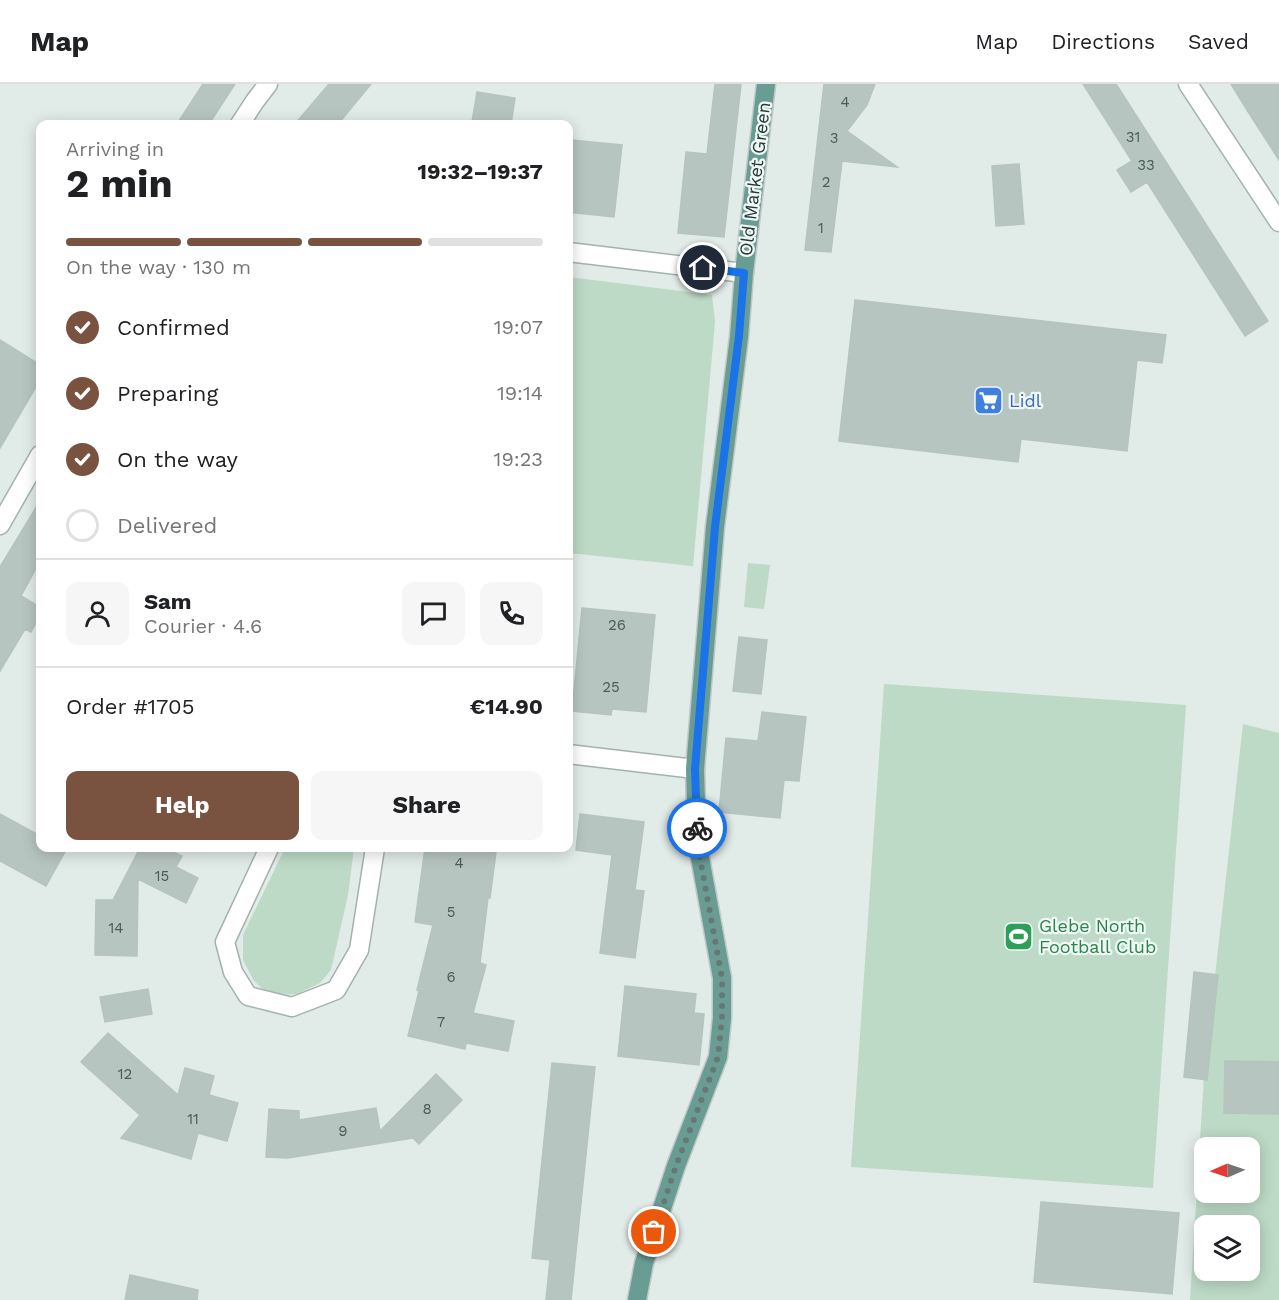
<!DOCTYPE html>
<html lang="en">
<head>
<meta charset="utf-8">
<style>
  body { margin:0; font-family:"Work Sans",sans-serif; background:#f6f6f6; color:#202124; height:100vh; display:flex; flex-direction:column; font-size:22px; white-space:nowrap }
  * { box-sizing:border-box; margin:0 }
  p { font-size:20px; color:#757577 }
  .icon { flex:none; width:33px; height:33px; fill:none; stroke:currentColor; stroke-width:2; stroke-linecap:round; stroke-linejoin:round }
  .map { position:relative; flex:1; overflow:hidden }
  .panel { position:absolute; left:36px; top:36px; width:537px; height:732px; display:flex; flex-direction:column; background:#fff; border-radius:12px; box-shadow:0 3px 15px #0003 }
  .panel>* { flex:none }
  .needle { width:39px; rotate:268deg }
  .controls { position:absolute; left:1194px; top:1053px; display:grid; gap:12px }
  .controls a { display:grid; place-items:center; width:66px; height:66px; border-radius:12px; background:#fff; box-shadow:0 3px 15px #0003; font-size:30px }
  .pin { position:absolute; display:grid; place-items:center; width:51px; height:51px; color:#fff; margin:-26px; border:3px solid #fff; border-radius:50%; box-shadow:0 2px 6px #0007 }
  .courier { position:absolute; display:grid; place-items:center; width:60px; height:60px; margin:-30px; border:4px solid #1a73e8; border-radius:50%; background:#fff; color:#222; box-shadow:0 2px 8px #0007 }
  .summary em { font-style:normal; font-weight:700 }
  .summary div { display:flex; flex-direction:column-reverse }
  .summary { display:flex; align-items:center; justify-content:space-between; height:102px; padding:0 30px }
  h1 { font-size:39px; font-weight:700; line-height:45px }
  .bar { display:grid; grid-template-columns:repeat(4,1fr); gap:9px 6px; align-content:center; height:72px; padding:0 30px }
  .bar i { height:8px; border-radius:4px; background:#e0e0e0 }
  .bar .selected { background:#7a5240 }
  .bar p { grid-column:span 4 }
  .line { display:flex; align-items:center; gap:15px; padding:0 30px; border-top:2px solid #e0e0e0 }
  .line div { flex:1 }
  .round { display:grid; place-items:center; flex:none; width:63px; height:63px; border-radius:12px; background:#f6f6f6 }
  ol { padding:0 30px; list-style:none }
  li { display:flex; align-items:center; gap:18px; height:66px }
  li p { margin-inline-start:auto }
  li .icon { padding:6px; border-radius:50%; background:#7a5240; color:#fff; stroke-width:4 }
  li:last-child { color:#757577 }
  li i { width:33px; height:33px; border:3px solid #e0e0e0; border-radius:50% }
  .primary-button { display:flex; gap:12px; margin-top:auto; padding:12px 30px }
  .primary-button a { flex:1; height:69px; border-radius:12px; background:#7a5240; color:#fff; font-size:24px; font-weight:700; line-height:69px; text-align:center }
  .primary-button a+a { background:#f6f6f6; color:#202124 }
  header { display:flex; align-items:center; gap:36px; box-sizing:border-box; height:84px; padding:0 30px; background:#fff; border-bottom:2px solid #e0e0e0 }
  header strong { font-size:28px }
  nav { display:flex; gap:33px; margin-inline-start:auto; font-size:21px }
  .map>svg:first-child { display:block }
  .green { fill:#bcdac6; fill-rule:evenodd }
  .building { fill:#b7c5c0; stroke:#b4c4be; stroke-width:1.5 }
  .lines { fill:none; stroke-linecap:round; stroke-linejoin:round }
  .minor-casing { stroke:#a4b2ae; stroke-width:21 }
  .major-casing { stroke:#c1c8c7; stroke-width:21 }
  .minor { stroke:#fff; stroke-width:18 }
  .major { stroke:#699d94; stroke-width:18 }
  .done { stroke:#667874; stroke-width:6; stroke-dasharray:0 10.8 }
  .route { stroke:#1a73e8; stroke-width:8 }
  .labels { text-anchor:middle; stroke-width:4.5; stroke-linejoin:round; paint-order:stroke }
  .number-label { font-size:15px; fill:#485d58 }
  .street-label { font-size:18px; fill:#233a36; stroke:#f1f7f5 }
  .shop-label { font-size:18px; fill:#366cbe; stroke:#f1f7f5; text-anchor:start }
  .leisure-label { font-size:18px; fill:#27864d; stroke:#f1f7f5; text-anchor:start }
</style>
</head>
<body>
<header>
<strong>Map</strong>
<nav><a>Map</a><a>Directions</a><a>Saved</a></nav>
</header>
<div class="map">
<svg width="1279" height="1216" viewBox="0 0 1279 1216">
  <rect width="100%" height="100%" fill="#e1ebe7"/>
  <path class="green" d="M569,193L712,211L715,238L693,482L569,469Z
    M748,479L770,481L764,525L744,523Z
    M884,600L1186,621L1153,1104L851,1083Z
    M1243,640L1279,649V1216H1190L1204,992ZM1204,1064H1250V1108H1204ZM1204,1142H1250V1186H1204Z
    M285,764H354L348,811L331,886L320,899L297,910L273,911L266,908L254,897L243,876V851Z"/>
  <path class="building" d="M203,0H235L209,40H177Z
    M329,0H371L338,40H295Z
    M715,0H741L724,153L678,149L686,68L707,70Z
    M824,0H875L867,21L847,47L897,83L842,77L831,168L805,166Z
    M1083,0H1116L1268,237L1245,252L1147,98L1131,108L1117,86L1132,77Z
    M1231,0H1279V76L1247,26Z
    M477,8L515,14L511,40H487L472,38Z
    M571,56L622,61L614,133L568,128V82Z
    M1019,80L1024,140L996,142L992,82Z
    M855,216L1166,251L1162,279L1137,276L1127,367L1021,355L1018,378L839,357Z
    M0,256L40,281V296L0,364Z
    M40,417V477L21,512L40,523V531L31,548L25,545L0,587V483Z
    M582,524L655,531L646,628L612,625L611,631L572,627Z
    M739,553L767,556L761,610L733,607Z
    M762,628L806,633L799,697L784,696L780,734L719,728L726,654L758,657Z
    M0,730L40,752V764H67L46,802L0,777Z
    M580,730L644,738L635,806L644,807L635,874L600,869L612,771L576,766Z
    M140,764H164L182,772L176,783L198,794L186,819L138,795L137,872L95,871L96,816H113Z
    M425,764H459L496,768L490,814H488L480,879L486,881L473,929L514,937L508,967L466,959L465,965L408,952L419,907L417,906L433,841L415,838Z
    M1194,888L1218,891L1207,996L1184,993Z
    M625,902L696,910L694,929L704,930L699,981L618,972Z
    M148,905L152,930L105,938L100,913Z
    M108,949L178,1011L185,984L214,992L209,1011L238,1019L227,1057L198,1049L191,1075L121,1054L140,1031L81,978Z
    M1225,977L1279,978V1030L1224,1029Z
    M552,979L595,983L571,1216H546L550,1176L532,1174Z
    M436,990L462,1016L419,1060L413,1054L288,1074L266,1073L269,1025L299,1027V1036L376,1024L380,1047Z
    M1041,1118L1179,1129L1172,1210L1034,1198Z
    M130,1191L198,1206L197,1216H125Z"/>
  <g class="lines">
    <defs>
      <path id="minor" d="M1188,0L1279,138
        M240,40L255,17L268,0
        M568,168L744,189
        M0,441L40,371
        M568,670L695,685
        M269,764L225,858L233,888L248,912L292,923L336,906L359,866L375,764"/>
      <path id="major" d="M637,1216L644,1179L676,1082L718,973L722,934V894L697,757L695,685L715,443L739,253L744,189L766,0"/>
    </defs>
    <use href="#minor" class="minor-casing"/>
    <use href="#major" class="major-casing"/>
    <use href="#minor" class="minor"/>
    <use href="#major" class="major"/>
  </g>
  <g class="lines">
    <path class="done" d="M654,1148L676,1082L718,973L722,934V894L697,758V744"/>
    <path class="route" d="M697,744L695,685L715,443L739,252L744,189L703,184"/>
  </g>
  <defs>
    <symbol id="supermarket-square" viewBox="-11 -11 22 22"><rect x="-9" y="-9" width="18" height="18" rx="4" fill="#3f7fe0" stroke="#f1f7f5"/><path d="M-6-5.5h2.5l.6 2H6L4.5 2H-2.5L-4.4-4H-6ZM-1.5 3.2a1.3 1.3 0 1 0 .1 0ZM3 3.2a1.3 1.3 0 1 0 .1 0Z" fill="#fff"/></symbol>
    <symbol id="stadium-square" viewBox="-11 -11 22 22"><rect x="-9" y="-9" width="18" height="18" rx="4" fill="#2e9e5b" stroke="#f1f7f5"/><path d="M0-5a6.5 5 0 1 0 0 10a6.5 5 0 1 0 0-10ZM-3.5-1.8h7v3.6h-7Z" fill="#fff"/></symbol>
  </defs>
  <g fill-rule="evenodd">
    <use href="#supermarket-square" x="972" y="300" width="33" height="33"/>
    <use href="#stadium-square" x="1002" y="836" width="33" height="33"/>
  </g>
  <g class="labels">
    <g class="number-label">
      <text x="845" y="23">4</text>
      <text x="1133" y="58">31</text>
      <text x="834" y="59">3</text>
      <text x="1146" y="86">33</text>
      <text x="826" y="103">2</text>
      <text x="821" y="149">1</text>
      <text x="617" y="546">26</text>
      <text x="611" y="608">25</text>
      <text x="459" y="784">4</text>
      <text x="162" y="797">15</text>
      <text x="451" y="833">5</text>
      <text x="116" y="849">14</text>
      <text x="451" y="898">6</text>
      <text x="441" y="943">7</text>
      <text x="125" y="995">12</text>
      <text x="427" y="1030">8</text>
      <text x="193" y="1040">11</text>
      <text x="343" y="1052">9</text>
    </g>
    <g class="street-label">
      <text transform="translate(755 95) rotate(-83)" y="6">Old Market Green</text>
    </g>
    <g class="shop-label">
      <text x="1009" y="323">Lidl</text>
    </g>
    <g class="leisure-label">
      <text x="1039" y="848">Glebe North<tspan x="1039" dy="21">Football Club</tspan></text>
    </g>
  </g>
</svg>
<div class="controls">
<a><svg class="needle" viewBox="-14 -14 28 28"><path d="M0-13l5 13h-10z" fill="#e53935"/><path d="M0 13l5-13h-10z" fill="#757577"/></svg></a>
<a><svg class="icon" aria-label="layers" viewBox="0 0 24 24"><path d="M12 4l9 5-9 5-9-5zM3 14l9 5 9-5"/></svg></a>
</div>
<div class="pin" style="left:654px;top:1148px;background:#ea580c"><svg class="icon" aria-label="bag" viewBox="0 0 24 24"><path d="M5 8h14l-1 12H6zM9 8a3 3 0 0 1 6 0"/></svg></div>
<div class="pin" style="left:703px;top:184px;background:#1f2937"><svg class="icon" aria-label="home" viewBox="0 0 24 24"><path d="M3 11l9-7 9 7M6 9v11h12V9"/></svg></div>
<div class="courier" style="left:697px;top:744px"><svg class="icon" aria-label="bike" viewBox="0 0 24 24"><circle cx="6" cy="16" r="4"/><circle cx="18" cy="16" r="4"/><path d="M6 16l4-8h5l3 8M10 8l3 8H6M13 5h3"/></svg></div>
<section class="panel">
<div class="summary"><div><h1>2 min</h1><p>Arriving in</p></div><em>19:32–19:37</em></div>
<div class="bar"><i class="selected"></i><i class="selected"></i><i class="selected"></i><i></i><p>On the way · 130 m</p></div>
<ol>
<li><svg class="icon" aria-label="check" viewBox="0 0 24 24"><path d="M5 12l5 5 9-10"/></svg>Confirmed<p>19:07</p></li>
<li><svg class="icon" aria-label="check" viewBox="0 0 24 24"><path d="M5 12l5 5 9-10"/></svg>Preparing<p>19:14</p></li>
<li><svg class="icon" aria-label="check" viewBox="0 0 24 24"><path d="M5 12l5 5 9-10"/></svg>On the way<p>19:23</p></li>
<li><i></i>Delivered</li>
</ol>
<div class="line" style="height:108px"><a class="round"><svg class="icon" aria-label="person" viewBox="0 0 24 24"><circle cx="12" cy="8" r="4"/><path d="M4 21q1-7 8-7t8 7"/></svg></a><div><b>Sam</b><p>Courier · 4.6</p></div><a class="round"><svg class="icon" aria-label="chat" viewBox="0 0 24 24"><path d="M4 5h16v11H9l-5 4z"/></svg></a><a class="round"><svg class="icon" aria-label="phone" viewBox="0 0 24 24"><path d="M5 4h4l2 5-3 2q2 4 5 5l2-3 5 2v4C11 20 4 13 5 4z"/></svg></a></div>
<div class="line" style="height:78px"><div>Order #1705</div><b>€14.90</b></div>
<div class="primary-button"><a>Help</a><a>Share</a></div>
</section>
</div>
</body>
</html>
